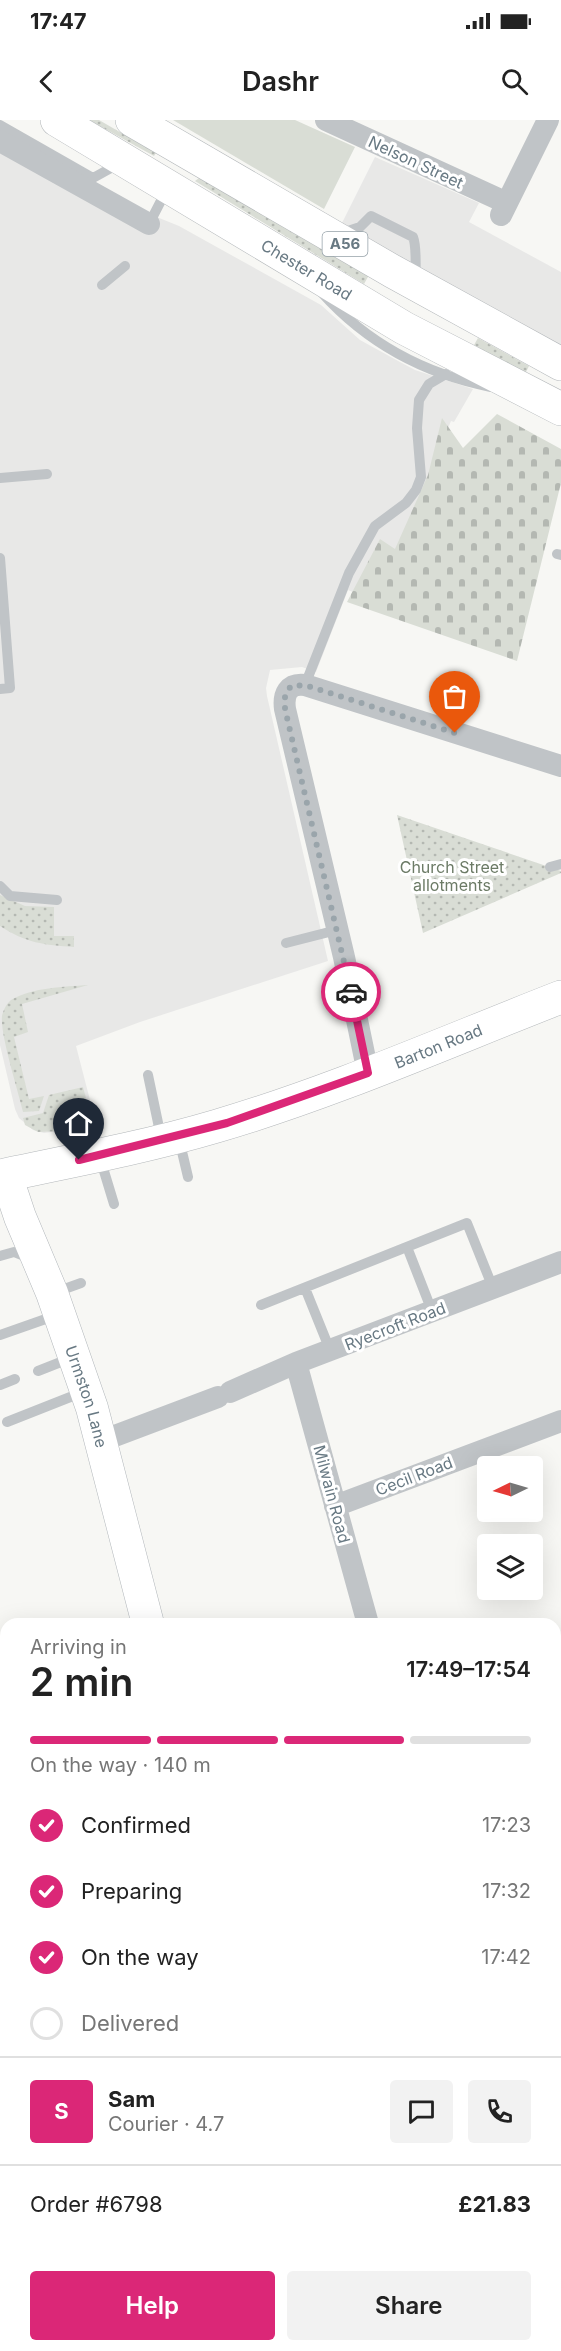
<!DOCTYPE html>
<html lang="en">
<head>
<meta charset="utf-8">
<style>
  body { margin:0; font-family:Inter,sans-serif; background:#f2f2f2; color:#222; height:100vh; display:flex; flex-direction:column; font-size:22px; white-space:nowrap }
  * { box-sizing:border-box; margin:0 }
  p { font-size:20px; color:#767676 }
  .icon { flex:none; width:33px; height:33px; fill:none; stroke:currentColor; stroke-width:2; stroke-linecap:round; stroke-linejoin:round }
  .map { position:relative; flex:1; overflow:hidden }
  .sheet { position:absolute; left:0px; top:1498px; width:561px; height:734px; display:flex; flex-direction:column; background:#fff; border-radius:18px 18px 0 0; box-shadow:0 6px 24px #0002 }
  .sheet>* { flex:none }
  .needle { width:39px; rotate:265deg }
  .controls { position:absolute; left:477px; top:1336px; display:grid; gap:12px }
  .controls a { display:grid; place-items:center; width:66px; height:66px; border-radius:6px; background:#fff; box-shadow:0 6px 24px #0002; font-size:30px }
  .pin { position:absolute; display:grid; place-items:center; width:51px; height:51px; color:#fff; margin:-62px -26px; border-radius:50% 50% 50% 0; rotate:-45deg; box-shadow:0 0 6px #0007 }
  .pin .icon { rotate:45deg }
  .courier { position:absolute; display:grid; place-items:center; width:60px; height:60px; margin:-30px; border:4px solid #db2777; border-radius:50%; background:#fff; color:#222; box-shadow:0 2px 8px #0007 }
  .headline em { font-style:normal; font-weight:600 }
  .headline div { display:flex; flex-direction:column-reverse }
  .headline { display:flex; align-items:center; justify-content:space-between; height:102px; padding:0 30px }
  h1 { font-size:39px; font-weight:600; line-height:45px }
  .bar { display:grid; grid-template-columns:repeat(4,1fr); gap:9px 6px; align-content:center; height:72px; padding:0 30px }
  .bar i { height:8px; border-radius:4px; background:#e0e0e0 }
  .bar .on { background:#db2777 }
  .bar p { grid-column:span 4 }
  .line { display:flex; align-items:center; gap:15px; padding:0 30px; border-top:2px solid #e0e0e0 }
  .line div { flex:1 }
  .round { display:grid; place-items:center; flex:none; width:63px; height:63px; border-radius:6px; background:#f2f2f2 }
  ol { padding:0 30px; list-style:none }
  li { display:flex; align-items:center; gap:18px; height:66px }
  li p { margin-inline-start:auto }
  li .icon { padding:6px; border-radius:50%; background:#db2777; color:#fff; stroke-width:4 }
  li:last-child { color:#767676 }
  li i { width:33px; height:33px; border:3px solid #e0e0e0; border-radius:50% }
  .cta { display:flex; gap:12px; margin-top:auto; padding:12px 30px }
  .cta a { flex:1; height:69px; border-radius:6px; background:#db2777; color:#fff; font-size:24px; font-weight:600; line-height:69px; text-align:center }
  .cta a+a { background:#f2f2f2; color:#222 }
  .status { display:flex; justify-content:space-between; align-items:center; height:42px; padding:0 30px; background:#fff; direction:ltr }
  .status svg { height:16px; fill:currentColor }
  header { display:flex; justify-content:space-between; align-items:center; height:78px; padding:0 30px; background:#fff; font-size:27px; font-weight:600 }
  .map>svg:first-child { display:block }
  .built { fill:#e8e8e7 }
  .grass { fill:#d9ddd5 }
  .cemetery { fill:url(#cemetery-stones) }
  .garden { fill:url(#garden-dots) }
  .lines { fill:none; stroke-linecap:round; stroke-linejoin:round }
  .secondary-casing { stroke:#b3b8bc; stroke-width:33 }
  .primary-casing { stroke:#b4b8bb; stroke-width:34 }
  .highway-casing { stroke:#b3b7ba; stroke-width:34 }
  .lane { stroke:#c0c4c7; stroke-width:10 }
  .street { stroke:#c0c4c7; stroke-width:22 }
  .secondary { stroke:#fff; stroke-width:32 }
  .primary { stroke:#fff; stroke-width:33 }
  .highway { stroke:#fff; stroke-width:33 }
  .done { stroke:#9aa5ab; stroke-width:6; stroke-dasharray:0 10.8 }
  .route { stroke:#db2777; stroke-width:8 }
  .labels { text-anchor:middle; stroke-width:6; stroke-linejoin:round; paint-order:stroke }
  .shield { fill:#fff; stroke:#95a1a8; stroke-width:1.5 }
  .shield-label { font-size:15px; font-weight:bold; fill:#687983 }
  .street-label { font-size:16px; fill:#687983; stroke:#fff }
  .park-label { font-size:16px; fill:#6c7b66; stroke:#fff }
</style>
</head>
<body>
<div class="status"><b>17:47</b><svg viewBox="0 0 49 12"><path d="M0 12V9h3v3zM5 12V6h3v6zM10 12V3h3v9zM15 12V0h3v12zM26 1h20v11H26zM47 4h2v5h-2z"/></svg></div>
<header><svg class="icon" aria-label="back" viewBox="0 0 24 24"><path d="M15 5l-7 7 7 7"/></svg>Dashr<svg class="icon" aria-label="search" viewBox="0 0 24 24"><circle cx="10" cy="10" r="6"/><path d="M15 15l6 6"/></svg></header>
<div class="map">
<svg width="561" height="2231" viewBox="0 0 561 2231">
  <defs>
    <pattern id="cemetery-stones" width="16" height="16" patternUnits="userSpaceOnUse" patternTransform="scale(1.5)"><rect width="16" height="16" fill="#d9ddd5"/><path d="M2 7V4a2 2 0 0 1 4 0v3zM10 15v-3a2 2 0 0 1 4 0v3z" fill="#b4b8b2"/></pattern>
    <pattern id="garden-dots" width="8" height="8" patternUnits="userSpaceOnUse" patternTransform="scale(1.5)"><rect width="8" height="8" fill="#d9ddd5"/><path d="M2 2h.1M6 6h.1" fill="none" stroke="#b4b8b2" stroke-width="1.8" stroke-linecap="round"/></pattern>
  </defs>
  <rect width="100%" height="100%" fill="#f7f7f4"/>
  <path class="built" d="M0,11L142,91L179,106L321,185L360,220L400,242L415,250L473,269L454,302L451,301L377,482L348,470L316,552L302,547L270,550L266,568L267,576L328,841L140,902L76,926L98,1011L62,1018L60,1011L44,1013L33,1010L19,998L15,989L0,925Z
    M375,37L479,83L469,102L561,152V232L338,111Z"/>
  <path class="grass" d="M173,0H295L355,27L324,89Z"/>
  <path class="cemetery" d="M497,294L561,329V363L517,541L347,482L380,419L395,429L428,355L442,298L463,328Z"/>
  <path class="garden" d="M89,0H99L156,33L154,36Z
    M199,58L369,155L364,164L195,61Z
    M478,218L529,246L525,254L474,225Z
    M397,695L561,751V753L423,813Z
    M0,775L25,786L54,787V816H74V827C44,825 26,823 0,806Z
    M88,865L22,884L28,912L14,917L29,979L44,976L39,991L23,992C18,970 0,915 2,896C3,891 6,884 11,880C33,867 64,867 88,865Z
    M83,967L95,1012L62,1018L61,1011L38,1012L25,1005L23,998L43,993L49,975Z"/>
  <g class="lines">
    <defs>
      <g id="secondary">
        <path id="s1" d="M6,1055L20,1097L52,1173L92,1288L148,1504"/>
        <path d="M555,1673L561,1654"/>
        <path d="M333,2226L334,2231"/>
        <path d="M371,2231L375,2226"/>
      </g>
      <g id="primary">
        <path id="s2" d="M0,1056C72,1041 146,1027 217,1006C333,972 448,921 561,877"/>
      </g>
      <g id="highway">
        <path id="s3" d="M57,0L404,208L561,289"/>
        <path d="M132,0L392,151L561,244"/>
      </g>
    </defs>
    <use href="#secondary" class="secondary-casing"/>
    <use href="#primary" class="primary-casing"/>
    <use href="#highway" class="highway-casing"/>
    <path class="lane" d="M0,5L93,58L120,43
      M149,104L166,71
      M342,113L360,107L371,96L413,117C417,127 415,144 416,157
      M102,165L125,146
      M322,173C367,223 425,254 491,267
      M0,358L47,354
      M557,434L561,435
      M0,438L10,568L0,569
      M305,565L349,453L375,406L406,383L416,370L421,357L417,308L419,280L429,264L446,254
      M550,747L561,744
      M0,766L10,776L57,780
      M286,823L337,810
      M148,955L161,1017
      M179,1019L188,1057
      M100,1038L114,1084
      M407,1127L432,1191
      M0,1136L14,1132L31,1139
      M305,1168L330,1230
      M56,1172L81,1163
      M261,1185L467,1103L493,1168
      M0,1215L57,1195
      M38,1251L71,1238
      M0,1265L15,1259
      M7,1302L83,1272"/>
    <path class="street" d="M326,0L507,83
      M0,21L149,104
      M501,95L548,0
      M368,953L344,837L285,589C283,574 288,563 305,565L561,646
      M296,1243L368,1504
      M230,1272L296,1243L561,1142
      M100,1318L112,1317L218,1277
      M335,1386L561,1301
      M0,1669L6,1667
      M555,1704L561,1706
      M0,1742L6,1764
      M0,1831L6,1830
      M0,1998L6,1996
      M0,2156L6,2155
      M108,2226L109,2231"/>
    <use href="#secondary" class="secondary"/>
    <use href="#primary" class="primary"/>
    <use href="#highway" class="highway"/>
  </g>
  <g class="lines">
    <path class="done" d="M351,872L285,589V575L291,566L305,565L455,613"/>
    <path class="route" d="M79,1040L227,1003L368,953L351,872"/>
  </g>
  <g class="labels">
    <rect class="shield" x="322.5" y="112" width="45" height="24" rx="4.5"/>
    <g class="shield-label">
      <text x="345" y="129">A56</text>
    </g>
    <g class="street-label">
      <text transform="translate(416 42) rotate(25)" y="6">Nelson Street</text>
      <text dy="6" stroke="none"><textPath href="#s3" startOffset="291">Chester Road</textPath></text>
      <text dy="6" stroke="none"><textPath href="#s2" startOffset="458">Barton Road</textPath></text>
      <text transform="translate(395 1206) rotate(-21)" y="6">Ryecroft Road</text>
      <text dy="6" stroke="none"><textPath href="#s1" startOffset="236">Urmston Lane</textPath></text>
      <text transform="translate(414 1356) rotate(-21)" y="6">Cecil Road</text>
      <text transform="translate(332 1374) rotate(75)" y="6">Milwain Road</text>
    </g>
    <g class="park-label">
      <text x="452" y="753">Church Street<tspan x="452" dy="18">allotments</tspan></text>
    </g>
  </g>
</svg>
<div class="controls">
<a><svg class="needle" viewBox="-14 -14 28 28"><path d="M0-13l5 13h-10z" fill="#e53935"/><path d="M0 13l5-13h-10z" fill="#767676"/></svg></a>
<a><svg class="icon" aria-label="layers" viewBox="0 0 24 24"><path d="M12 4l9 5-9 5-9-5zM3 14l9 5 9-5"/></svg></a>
</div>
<div class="pin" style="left:455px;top:613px;background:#ea580c"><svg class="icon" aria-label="bag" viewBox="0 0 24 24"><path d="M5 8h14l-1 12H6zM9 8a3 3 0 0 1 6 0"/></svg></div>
<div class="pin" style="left:79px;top:1040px;background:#1f2937"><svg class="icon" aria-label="home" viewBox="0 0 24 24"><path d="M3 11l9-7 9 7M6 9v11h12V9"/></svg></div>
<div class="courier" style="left:351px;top:872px"><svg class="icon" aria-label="car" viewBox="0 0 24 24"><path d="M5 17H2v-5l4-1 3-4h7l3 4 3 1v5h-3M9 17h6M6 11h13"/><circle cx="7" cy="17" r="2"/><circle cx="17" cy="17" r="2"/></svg></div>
<section class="sheet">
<div class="headline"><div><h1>2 min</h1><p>Arriving in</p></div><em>17:49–17:54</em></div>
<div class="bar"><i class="on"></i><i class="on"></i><i class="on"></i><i></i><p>On the way · 140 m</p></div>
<ol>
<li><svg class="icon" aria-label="check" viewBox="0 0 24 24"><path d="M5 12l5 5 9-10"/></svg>Confirmed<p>17:23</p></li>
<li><svg class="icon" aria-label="check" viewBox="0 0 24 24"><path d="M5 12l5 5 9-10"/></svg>Preparing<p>17:32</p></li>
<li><svg class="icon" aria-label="check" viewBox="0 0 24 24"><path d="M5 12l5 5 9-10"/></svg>On the way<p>17:42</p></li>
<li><i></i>Delivered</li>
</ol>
<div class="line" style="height:108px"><b class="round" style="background:#db2777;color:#fff">S</b><div><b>Sam</b><p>Courier · 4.7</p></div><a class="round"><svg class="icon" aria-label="chat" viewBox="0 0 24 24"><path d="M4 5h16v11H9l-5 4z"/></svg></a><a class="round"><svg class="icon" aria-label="phone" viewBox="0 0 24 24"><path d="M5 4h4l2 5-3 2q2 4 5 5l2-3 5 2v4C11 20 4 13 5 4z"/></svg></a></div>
<div class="line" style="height:78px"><div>Order #6798</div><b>£21.83</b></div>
<div class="cta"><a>Help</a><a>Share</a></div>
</section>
</div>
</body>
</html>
